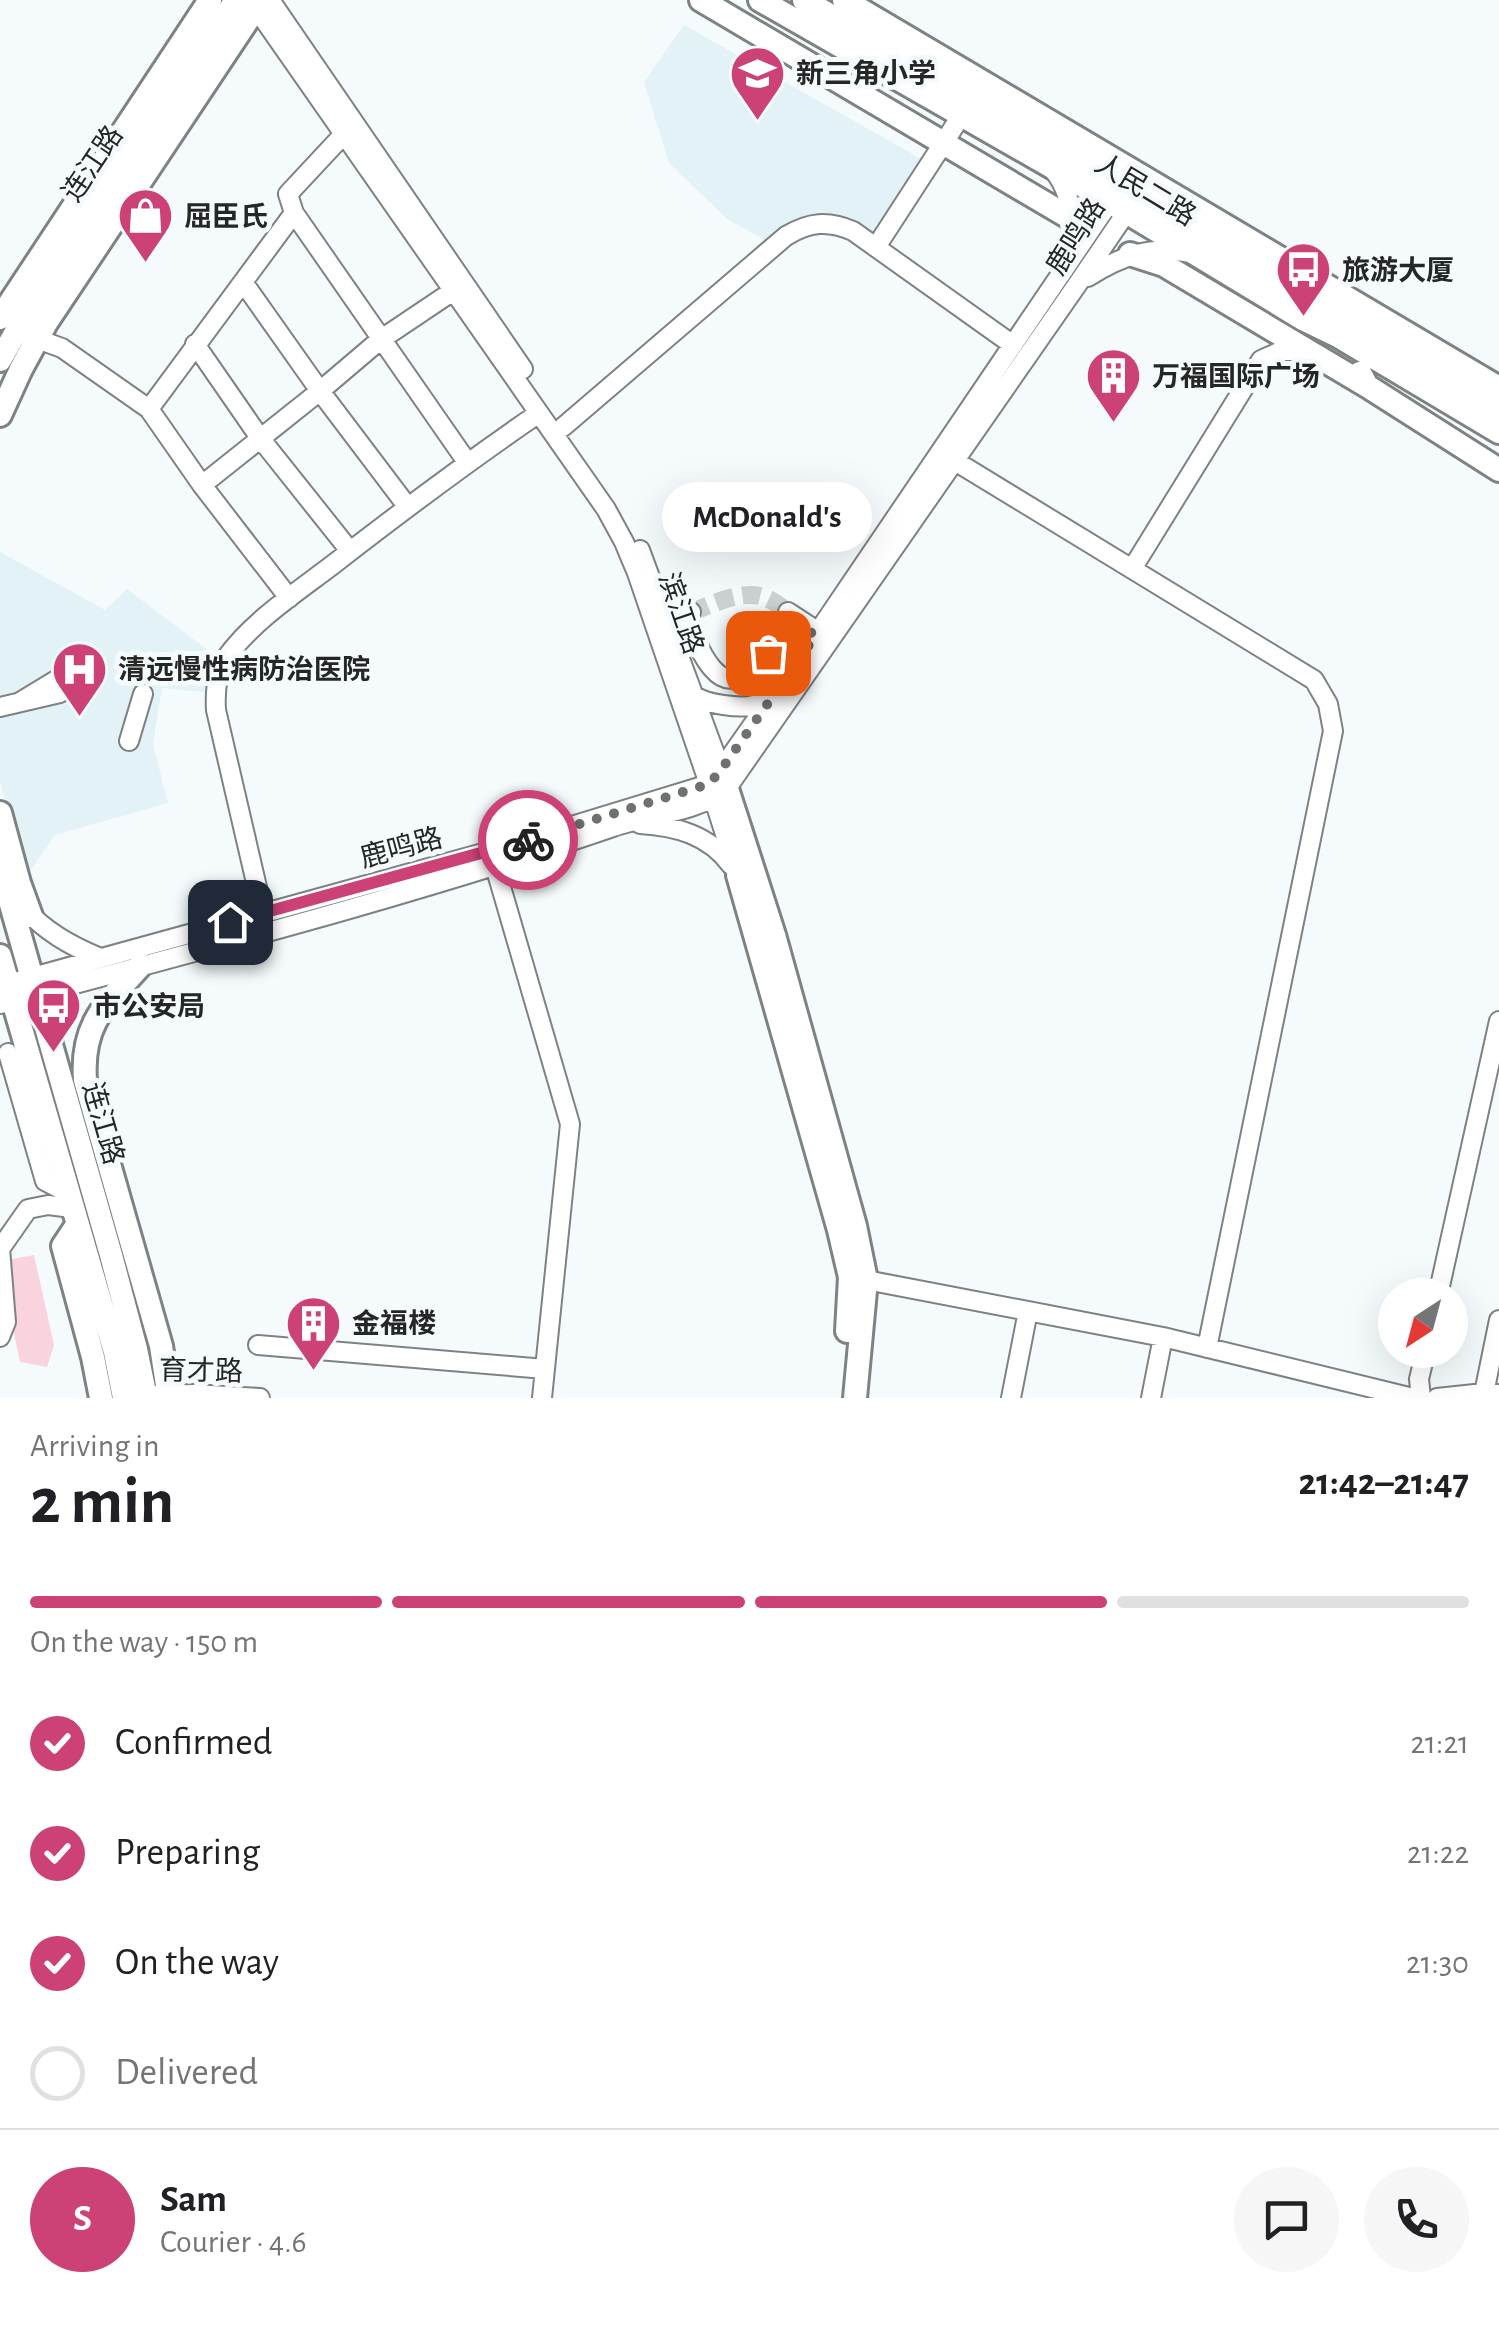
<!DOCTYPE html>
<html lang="en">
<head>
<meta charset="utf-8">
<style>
  body { margin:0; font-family:"Alegreya Sans","Noto Sans SC",sans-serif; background:#f6f6f6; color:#202124; height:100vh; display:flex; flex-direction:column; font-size:38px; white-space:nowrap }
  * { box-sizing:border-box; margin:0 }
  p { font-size:32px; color:#757577 }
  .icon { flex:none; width:55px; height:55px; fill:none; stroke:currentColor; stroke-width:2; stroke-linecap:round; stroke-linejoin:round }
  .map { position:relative; height:1398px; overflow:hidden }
  .side { display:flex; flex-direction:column; background:#fff; flex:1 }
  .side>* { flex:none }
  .needle { width:65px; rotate:216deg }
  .controls { position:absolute; left:1378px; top:1278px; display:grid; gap:20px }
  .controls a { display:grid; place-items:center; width:90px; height:90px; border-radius:50%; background:#fff; box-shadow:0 10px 40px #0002; font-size:50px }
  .pin { position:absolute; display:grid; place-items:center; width:85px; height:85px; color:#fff; margin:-42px; border-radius:20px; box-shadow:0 5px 15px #0006 }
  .courier { position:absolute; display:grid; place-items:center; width:100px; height:100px; margin:-50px; border:8px solid #cc4176; border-radius:50%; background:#fff; color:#222; box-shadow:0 2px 12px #0007 }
  .bubble { position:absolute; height:70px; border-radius:35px; background:#fff; box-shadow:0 10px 40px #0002; font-size:32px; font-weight:700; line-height:70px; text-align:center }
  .summary em { font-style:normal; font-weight:700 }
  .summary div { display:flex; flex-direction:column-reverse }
  .summary { display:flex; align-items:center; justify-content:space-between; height:170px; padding:0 30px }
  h1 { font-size:65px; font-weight:700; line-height:75px }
  .bar { display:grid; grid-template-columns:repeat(4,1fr); gap:15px 10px; align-content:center; height:120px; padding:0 30px }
  .bar i { height:12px; border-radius:8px; background:#e0e0e0 }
  .bar .selected { background:#cc4176 }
  .bar p { grid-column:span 4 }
  .line { display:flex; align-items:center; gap:25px; padding:0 30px; border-top:2px solid #e0e0e0 }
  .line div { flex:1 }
  .round { display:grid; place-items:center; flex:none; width:105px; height:105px; border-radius:52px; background:#f6f6f6 }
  ol { padding:0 30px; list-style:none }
  li { display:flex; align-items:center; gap:30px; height:110px }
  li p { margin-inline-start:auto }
  li .icon { padding:10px; border-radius:50%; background:#cc4176; color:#fff; stroke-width:4 }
  li:last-child { color:#757577 }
  li i { width:55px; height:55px; border:5px solid #e0e0e0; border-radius:50% }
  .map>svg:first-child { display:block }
  .built { fill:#e3f2f6 }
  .green { fill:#f9d3dd }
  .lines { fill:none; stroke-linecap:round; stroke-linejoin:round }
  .minor-tunnel { stroke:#cbd1d1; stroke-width:18; stroke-dasharray:18 9; stroke-linecap:butt }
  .minor-casing { stroke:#7d8283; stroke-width:22 }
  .major-casing { stroke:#7d8283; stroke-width:28 }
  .minor { stroke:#fff; stroke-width:18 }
  .major { stroke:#fff; stroke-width:22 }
  .done { stroke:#6e7172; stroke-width:10; stroke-dasharray:0 18 }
  .route { stroke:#cc4176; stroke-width:12 }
  .labels { text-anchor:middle; stroke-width:10; stroke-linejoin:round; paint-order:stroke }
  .poi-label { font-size:28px; font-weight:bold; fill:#252727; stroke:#f5fbfc; text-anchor:start }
  .street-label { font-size:28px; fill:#252727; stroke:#f5fbfc }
</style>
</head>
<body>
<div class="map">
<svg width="1499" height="1398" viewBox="0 0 1499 1398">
  <rect width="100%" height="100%" fill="#f5fbfc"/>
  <path class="built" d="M684,25L939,169L882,257L816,225L783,250L727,219L669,163L644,82Z
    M0,552L105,610L127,589L217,657L212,693L162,688L153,744L168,803L55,835L26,877L0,782Z"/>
  <path class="green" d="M34,1255L54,1345L47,1367L20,1362L14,1334L12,1259Z"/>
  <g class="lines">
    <path class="minor-tunnel" d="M691,612C712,605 743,588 766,598C774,601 781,607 788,612"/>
    <defs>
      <path id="minor" d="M270,0L523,369
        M251,1L606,509L624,542L637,573L709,784L738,875
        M1052,168C1073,194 1076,225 1069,257
        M294,213L467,462
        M876,247L961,116
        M1088,277C1121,256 1151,245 1190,253
        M243,282L320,391L407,506
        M26,335L62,348L149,409L202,485L289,598
        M195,344L260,438L350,551
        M149,409L294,213L288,194L344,134
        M563,427L786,236C809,222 828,220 853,231L1013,345
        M955,461L1314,680L1328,704L1333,731L1207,1348
        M202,485L320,391L380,340L453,291
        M640,550L721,770
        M1132,569L1261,360L1281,351H1308
        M691,612L687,618C694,635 700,654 712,668C742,704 769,637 794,630C802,627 809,631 816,635
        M788,612L814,629
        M695,696C706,704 740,709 754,705C760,703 763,700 768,695
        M0,707L60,693L58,679L20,702
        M129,741L143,694
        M640,824C676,826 709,835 731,865
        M492,856L570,1124L542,1398
        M24,908C45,931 69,945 98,957
        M263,913L216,710C215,693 216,673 226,658C252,621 300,590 335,563C402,511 469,461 539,413
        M0,986L490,851L709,784L721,770L816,635L1109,203L1120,198
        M0,1004C205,949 412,896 613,827C648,815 700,812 727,788L1079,282L1126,213L1129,199
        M8,1053L45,1181L68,1193
        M0,1248L6,1322L0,1337
        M0,1249L28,1209L48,1205L72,1208
        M866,1280L1163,1337L1413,1398
        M1438,1295L1499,1021
        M258,1345L545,1369
        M156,1395L193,1394L260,1398
        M1011,1398L1028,1311
        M1151,1398L1163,1337
        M1421,1398L1419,1379L1426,1350
        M1437,1398L1484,1393L1499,1394
        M1483,1398L1499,1320"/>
      <path id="major" d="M701,0L1072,219
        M760,0L1052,167L1303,319L1338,336L1499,432
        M804,0L1499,409
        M844,0L1499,388
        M1130,254L1164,265L1367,386
        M0,318L210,0
        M0,360L16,332L236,0
        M1360,373L1367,386L1499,470
        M0,415L21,369L46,323L261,0
        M721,770L774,935L855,1226L866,1280L855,1398
        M0,813L19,883L31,916
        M0,866L111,1255L136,1349L146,1398
        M738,875L839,1230L850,1277L847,1331
        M0,956L115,1352L124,1398
        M141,965C106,1004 81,1023 85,1080L161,1346L169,1398
        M77,1225L63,1246L93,1357L101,1398"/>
    </defs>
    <use href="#minor" class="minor-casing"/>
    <use href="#major" class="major-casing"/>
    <use href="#minor" class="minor"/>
    <use href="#major" class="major"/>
  </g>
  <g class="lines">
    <path class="done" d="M528,840L709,784L721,770L816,635C792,622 784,635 768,653"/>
    <path class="route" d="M230,922L528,840"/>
  </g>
  <defs>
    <symbol id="school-pin" viewBox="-11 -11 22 30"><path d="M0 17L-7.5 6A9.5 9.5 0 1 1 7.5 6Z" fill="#cc4176" stroke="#f5fbfc"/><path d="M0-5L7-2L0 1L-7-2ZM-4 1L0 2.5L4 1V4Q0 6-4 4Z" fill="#fff"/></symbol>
    <symbol id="shop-pin" viewBox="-11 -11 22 30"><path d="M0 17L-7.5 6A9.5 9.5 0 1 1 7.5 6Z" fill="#cc4176" stroke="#f5fbfc"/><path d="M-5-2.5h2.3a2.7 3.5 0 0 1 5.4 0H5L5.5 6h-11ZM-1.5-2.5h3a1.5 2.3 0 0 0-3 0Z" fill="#fff"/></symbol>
    <symbol id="bus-pin" viewBox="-11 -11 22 30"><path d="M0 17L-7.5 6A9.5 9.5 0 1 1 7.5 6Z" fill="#cc4176" stroke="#f5fbfc"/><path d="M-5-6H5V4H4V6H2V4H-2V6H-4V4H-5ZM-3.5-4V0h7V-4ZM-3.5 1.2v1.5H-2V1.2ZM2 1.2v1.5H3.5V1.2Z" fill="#fff"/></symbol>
    <symbol id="building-pin" viewBox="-11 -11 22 30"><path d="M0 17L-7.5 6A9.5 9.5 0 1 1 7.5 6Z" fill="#cc4176" stroke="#f5fbfc"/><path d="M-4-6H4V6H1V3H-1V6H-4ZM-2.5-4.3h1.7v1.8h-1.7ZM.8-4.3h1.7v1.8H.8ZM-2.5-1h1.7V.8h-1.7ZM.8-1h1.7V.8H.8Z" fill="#fff"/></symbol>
    <symbol id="hospital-pin" viewBox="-11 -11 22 30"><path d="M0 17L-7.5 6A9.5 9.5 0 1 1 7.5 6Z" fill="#cc4176" stroke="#f5fbfc"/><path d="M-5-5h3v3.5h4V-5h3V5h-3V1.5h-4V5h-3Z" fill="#fff"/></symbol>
  </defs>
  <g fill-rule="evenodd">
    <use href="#school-pin" x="726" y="42" width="63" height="86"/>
    <use href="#shop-pin" x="114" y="184" width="63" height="86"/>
    <use href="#bus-pin" x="1272" y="238" width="63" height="86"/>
    <use href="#building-pin" x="1082" y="344" width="63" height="86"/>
    <use href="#hospital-pin" x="48" y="638" width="63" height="86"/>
    <use href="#bus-pin" x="22" y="974" width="63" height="86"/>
    <use href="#building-pin" x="282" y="1292" width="63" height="86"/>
  </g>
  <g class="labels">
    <g class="poi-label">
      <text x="796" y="83">新三角小学</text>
      <text x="184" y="226">屈臣氏</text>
      <text x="1342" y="280">旅游大厦</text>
      <text x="1152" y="386">万福国际广场</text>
      <text x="118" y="679">清远慢性病防治医院</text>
      <text x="93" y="1016">市公安局</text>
      <text x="352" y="1333">金福楼</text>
    </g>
    <g class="street-label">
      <text transform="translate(92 163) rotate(-56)" y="10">连江路</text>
      <text transform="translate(1146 189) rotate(31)" y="10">人民二路</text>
      <text transform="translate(1075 236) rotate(-58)" y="10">鹿鸣路</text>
      <text transform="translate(682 613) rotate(71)" y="10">滨江路</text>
      <text transform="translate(401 847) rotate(-15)" y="10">鹿鸣路</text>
      <text transform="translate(104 1123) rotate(74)" y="10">连江路</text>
      <text transform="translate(201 1370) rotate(1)" y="10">育才路</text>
    </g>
  </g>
</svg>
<div class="controls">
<a><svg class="needle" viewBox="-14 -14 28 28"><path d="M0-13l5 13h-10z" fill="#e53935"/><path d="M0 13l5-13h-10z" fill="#757577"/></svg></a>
</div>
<div class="pin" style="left:768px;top:653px;background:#ea580c"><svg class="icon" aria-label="bag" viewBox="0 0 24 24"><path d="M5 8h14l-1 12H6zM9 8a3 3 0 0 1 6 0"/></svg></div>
<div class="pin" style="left:230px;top:922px;background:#1f2937"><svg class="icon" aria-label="home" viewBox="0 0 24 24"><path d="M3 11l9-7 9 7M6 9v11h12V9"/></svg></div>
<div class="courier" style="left:528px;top:840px"><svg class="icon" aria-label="bike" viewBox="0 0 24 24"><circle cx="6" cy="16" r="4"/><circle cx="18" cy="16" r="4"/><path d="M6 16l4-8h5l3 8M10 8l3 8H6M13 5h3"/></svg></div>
<div class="bubble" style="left:662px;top:482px;width:210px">McDonald's</div>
</div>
<section class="side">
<div class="summary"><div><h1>2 min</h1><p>Arriving in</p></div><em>21:42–21:47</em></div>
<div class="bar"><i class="selected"></i><i class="selected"></i><i class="selected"></i><i></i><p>On the way · 150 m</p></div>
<ol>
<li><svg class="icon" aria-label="check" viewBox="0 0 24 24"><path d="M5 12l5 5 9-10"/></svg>Confirmed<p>21:21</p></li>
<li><svg class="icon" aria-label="check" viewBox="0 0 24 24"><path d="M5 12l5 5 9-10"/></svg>Preparing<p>21:22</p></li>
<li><svg class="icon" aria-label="check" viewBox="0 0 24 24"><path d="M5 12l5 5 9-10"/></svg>On the way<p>21:30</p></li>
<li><i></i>Delivered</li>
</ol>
<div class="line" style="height:180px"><b class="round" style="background:#cc4176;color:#fff">S</b><div><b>Sam</b><p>Courier · 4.6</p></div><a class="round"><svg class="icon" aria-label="chat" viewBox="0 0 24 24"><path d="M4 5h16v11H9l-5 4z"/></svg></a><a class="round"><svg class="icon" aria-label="phone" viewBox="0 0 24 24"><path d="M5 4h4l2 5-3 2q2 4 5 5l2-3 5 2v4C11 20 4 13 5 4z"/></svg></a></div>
</section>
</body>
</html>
